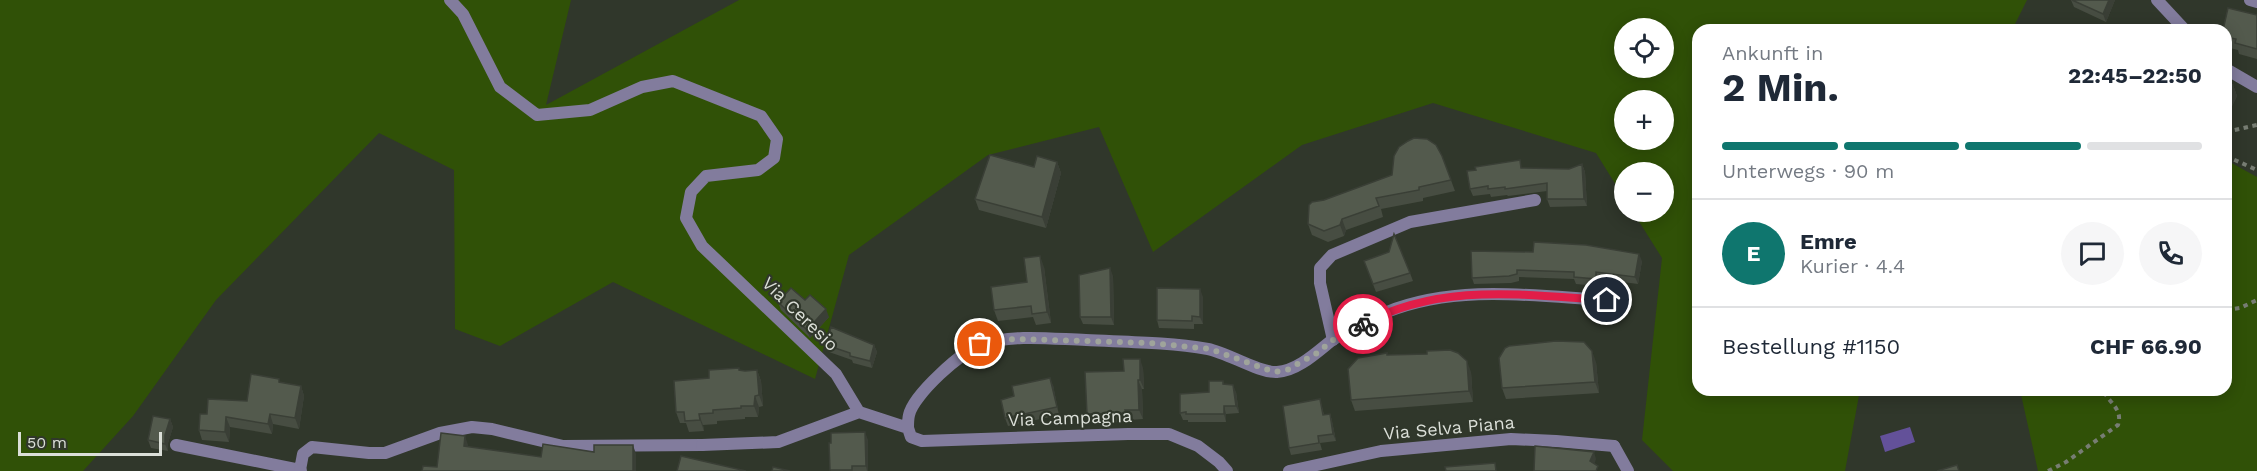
<!DOCTYPE html>
<html lang="de">
<head>
<meta charset="utf-8">
<style>
  body { margin:0; font-family:"Work Sans",sans-serif; background:#f6f6f7; color:#1f2937; height:100vh; display:flex; flex-direction:column; font-size:22px; white-space:nowrap }
  * { box-sizing:border-box; margin:0 }
  p { font-size:20px; color:#747a83 }
  .icon { flex:none; width:33px; height:33px; fill:none; stroke:currentColor; stroke-width:2; stroke-linecap:round; stroke-linejoin:round }
  .map { position:relative; flex:1; overflow:hidden }
  .panel { position:absolute; left:1692px; top:24px; width:540px; height:372px; display:flex; flex-direction:column; background:#fff; border-radius:18px; box-shadow:0 3px 15px #0003 }
  .panel>* { flex:none }
  .buttons { position:absolute; left:1614px; top:18px; display:grid; gap:12px }
  .buttons a { display:grid; place-items:center; width:60px; height:60px; border-radius:50%; background:#fff; box-shadow:0 3px 15px #0003; font-size:30px }
  .scale { position:absolute; left:18px; bottom:15px; width:144px; box-sizing:border-box; padding-left:6px; border:3px solid #dbdfd8; border-top:0; font-size:16px; line-height:21px; white-space:nowrap; color:#dbdfd8; -webkit-text-stroke:4px #30372b; paint-order:stroke }
  .pin { position:absolute; display:grid; place-items:center; width:51px; height:51px; color:#fff; margin:-26px; border:3px solid #fff; border-radius:50%; box-shadow:0 2px 6px #0007 }
  .courier { position:absolute; display:grid; place-items:center; width:60px; height:60px; margin:-30px; border:4px solid #e11d48; border-radius:50%; background:#fff; color:#222; box-shadow:0 2px 8px #0007 }
  .head em { font-style:normal; font-weight:700 }
  .head div { display:flex; flex-direction:column-reverse }
  .head { display:flex; align-items:center; justify-content:space-between; height:102px; padding:0 30px }
  h1 { font-size:39px; font-weight:700; line-height:45px }
  .bar { display:grid; grid-template-columns:repeat(4,1fr); gap:9px 6px; align-content:center; height:72px; padding:0 30px }
  .bar i { height:8px; border-radius:4px; background:#e0e1e3 }
  .bar .active { background:#0f766e }
  .bar p { grid-column:span 4 }
  .line { display:flex; align-items:center; gap:15px; padding:0 30px; border-top:2px solid #e0e1e3 }
  .line div { flex:1 }
  .round { display:grid; place-items:center; flex:none; width:63px; height:63px; border-radius:32px; background:#f6f6f7 }
  .map>svg:first-child { display:block }
  .green { fill:#305107; fill-rule:evenodd }
  .water { fill:#635199 }
  .lines { fill:none; stroke-linecap:round; stroke-linejoin:round }
  .path { stroke:#777d73; stroke-width:4; stroke-dasharray:4.5 4.5; stroke-linecap:butt }
  .lane { stroke:#827c9d; stroke-width:12 }
  .street { stroke:#827c9d; stroke-width:12 }
  .wall { fill:#474d42 }
  .shaded-wall { fill:#3a3f36 }
  .building { fill:#535a4d; stroke:#3a3f36; stroke-width:1.5 }
  .done { stroke:#9fa49b; stroke-width:6; stroke-dasharray:0 10.8 }
  .route { stroke:#e11d48; stroke-width:8 }
  .labels { text-anchor:middle; stroke-width:4.5; stroke-linejoin:round; paint-order:stroke }
  .street-label { font-size:18px; fill:#dbdfd8; stroke:#30372b }
</style>
</head>
<body>
<div class="map">
<svg width="2257" height="471" viewBox="0 0 2257 471">
  <rect width="100%" height="100%" fill="#30372b"/>
  <path class="green" d="M0,0H571L546,105L739,0H2027L2012,30H1698V390H1860L1845,471H1673L1642,440L1662,258L1633,212H1664V172H1624V198L1596,153L1433,103L1302,145L1153,252L1099,127L988,155L849,255L815,379L613,282L500,346L455,329L454,170L379,133L216,300L133,416L83,471H0ZM1624,28H1664V68H1624ZM1624,100H1664V140H1624Z
    M2226,160L2257,177V471H2038L2020,390H2226Z"/>
  <path class="water" d="M1910,427L1915,442L1885,452L1880,436Z"/>
  <g class="lines">
    <path class="path" d="M2226,132L2257,125
      M2226,156L2257,170
      M2226,310L2240,308L2257,300
      M2048,471L2066,462L2118,425C2123,409 2110,404 2103,390"/>
    <path class="lane" d="M1333,340L1320,283V268L1332,255L1410,222L1535,200
      M176,445L300,470L303,454L312,447L369,453H385L440,433L472,427L492,429L563,446L702,445
      M1614,446L1628,471"/>
    <path class="street" d="M450,0L463,14L500,87L537,115L590,110L642,87L673,81L761,116L777,139L774,158L758,170L706,176L691,192L686,218L702,246L836,374L859,412L778,442L702,445
      M2157,0L2185,30
      M2250,0L2257,2
      M2226,69L2257,87
      M859,412L908,428L911,437L922,441L1128,434H1169L1198,446L1219,462L1227,471
      M908,428C908,424 908,419 909,415C913,395 963,350 982,344C1015,334 1053,339 1086,340C1127,342 1168,342 1208,349C1228,353 1259,373 1277,372C1297,371 1316,353 1331,341C1348,330 1369,319 1387,312C1457,284 1535,296 1607,300
      M300,470L301,471
      M1289,471L1381,451L1511,439L1556,441L1614,446"/>
  </g>
  <path class="wall" d="M2071,0H2115L2106,22L2074,7Z
    M2257,15V59L2239,54L2238,50L2230,48L2228,43L2226,42V30Z
    M2226,82L2233,85L2237,96L2230,110L2226,111Z
    M1442,156L1455,191L1423,198V201L1381,209L1383,217L1346,230L1344,236L1328,242L1312,235L1308,224L1324,200Z
    M1057,162L1061,173L1046,228L979,210L975,199Z
    M1582,164L1585,172L1587,206L1550,207L1547,199V191L1508,196L1507,195L1491,197L1490,194L1473,196L1470,189L1522,168L1569,169Z
    M1471,251L1642,261L1638,284L1599,279L1598,286L1576,284L1574,279L1519,277V281L1511,283L1474,284L1472,278Z
    M1364,261L1410,273L1413,281L1376,292Z
    M1044,267L1051,323L1036,325L1033,317L998,321L994,310L1027,282Z
    M1113,276L1114,325L1083,324L1080,317Z
    M1203,297V324H1194V329L1159,328L1157,320Z
    M778,302L829,317L810,338L781,310Z
    M826,345H874L877,352L872,368L853,363L852,360L829,352Z
    M1388,355L1471,372L1473,402L1355,411L1351,400Z
    M1596,362L1599,393L1506,399L1502,388Z
    M739,368V370L745,371L757,370L761,381L763,406L759,407L758,417H745V419L717,421V424L703,425L704,431L689,432L686,423H680L676,412L709,378Z
    M1143,368L1144,389H1142L1143,419L1129,420V422L1090,423L1087,414L1124,371Z
    M1223,381L1224,384L1236,392L1239,413L1226,414V422H1188V420H1183L1180,413L1209,392Z
    M280,382L301,386L304,396L299,429L273,424L272,434L230,427L229,442L202,440L199,430L207,414L247,401Z
    M1053,385L1059,415L1008,426L1005,418L1014,396Z
    M1320,399L1324,415L1330,414L1332,421L1336,441L1320,443L1322,450L1291,455L1289,448Z
    M170,419L173,427L168,443V451L151,448L148,440Z
    M868,440V471H831L829,443Z"/>
  <path class="shaded-wall" d="M2109,0H2115L2106,22L2103,14Z
    M2233,85L2237,96L2230,110L2226,99Z
    M1057,162L1061,173L1046,228L1042,217Z
    M1582,164L1585,172L1587,206L1584,199Z
    M1342,219L1346,230L1344,236L1340,225Z
    M1639,254L1642,261L1638,284L1635,277Z
    M1040,256L1044,267L1051,323L1047,312Z
    M1110,268L1113,276L1114,325L1111,317Z
    M1596,272L1599,279L1598,286L1596,279Z
    M1200,289L1203,297V324L1200,317Z
    M826,309L829,317L810,338L807,330Z
    M874,345L877,352L872,368L870,361Z
    M1592,351L1596,362L1599,393L1595,382Z
    M1140,359L1143,368L1144,389L1140,380Z
    M1467,361L1471,372L1473,402L1469,391Z
    M757,370L761,381L763,406L759,395Z
    M1050,378L1053,385L1059,415L1057,407Z
    M1138,380L1142,389L1143,419L1139,410Z
    M1233,385L1236,392L1239,413L1236,406Z
    M301,386L304,396L299,429L295,418Z
    M755,396L759,407L758,417L754,406Z
    M1224,406L1226,414V422L1224,414Z
    M270,414L273,424L272,434L268,424Z
    M699,414L703,425L704,431L700,420Z
    M1330,414L1332,421L1336,441L1333,434Z
    M226,417L230,427L229,442L225,432Z
    M170,419L173,427L168,443V451L165,444V435Z
    M865,432L868,440V471H867L866,466Z
    M465,436L468,445L467,455L464,446Z
    M633,445L636,454V471H633Z
    M1594,452L1596,459L1593,469L1590,461Z"/>
  <path class="building" d="M2072,0H2109L2103,14Z
    M2228,8L2257,15V49L2235,43L2236,39L2226,37L2228,33L2226,32V30H2223Z
    M2226,82L2233,85L2226,99Z
    M1414,138L1427,139L1436,145L1442,156L1451,180L1419,187V190L1376,198L1379,206L1342,219L1340,225L1324,231L1308,224L1309,205L1312,202L1324,200L1392,175L1394,156L1399,147L1408,141Z
    M990,155L1034,167L1037,156L1057,162L1042,217L975,199Z
    M1520,160L1521,168L1569,169L1582,164L1584,199H1547V183L1505,189V187L1488,189V186L1470,189L1467,171L1476,170L1475,167Z
    M1394,234L1410,273L1373,284L1364,261L1389,252Z
    M1534,242L1586,245L1639,254L1635,277L1596,272V279L1574,277V272L1517,270V274L1509,276L1472,278L1471,251L1533,252Z
    M1040,256L1047,312L1032,314L1031,306L994,310L991,287L1027,282L1024,258Z
    M1110,268L1111,317H1080L1079,275Z
    M791,288L805,300L810,295L826,309L807,330L778,302Z
    M1157,288L1200,289V317L1192,316V321L1157,320Z
    M831,327L874,345L870,361L850,356V353L826,345Z
    M1556,341L1584,342L1592,351L1595,382L1502,388L1499,358L1505,348L1509,346Z
    M1450,350L1458,353L1467,361L1469,391L1351,400L1348,369L1358,358L1387,353V355L1427,354V351Z
    M1123,359H1140V380H1138L1139,410H1125L1126,413L1087,414L1085,372L1124,371Z
    M739,368V370L745,371L757,370L759,395L755,396L754,406H741V408L713,410V413L699,414L700,420L685,421L684,412H676L674,381L709,378V370Z
    M251,374L279,379V382L301,386L295,418L270,414L268,424L226,417L225,432L199,430L200,414H207L208,399L247,401Z
    M1050,378L1057,407L1005,418L1001,400L1014,396L1012,386Z
    M1209,381H1223V384L1233,385L1236,406H1224V414H1186V412L1180,413V394L1209,392Z
    M1320,399L1323,415L1330,414L1333,434L1318,436L1319,443L1289,448L1283,406Z
    M153,416L170,419L165,435V444L148,440Z
    M865,432L866,466H852V470H830L829,443H831V433Z
    M441,433L465,436L464,446L541,457L543,444L594,452V445H633V471H422L423,466L437,467Z
    M1535,446L1594,452L1590,461L1598,466L1596,471H1534Z
    M681,456L746,471H677Z
    M1495,463L1496,471H1446L1445,467Z
    M1957,465L1959,471H1937Z
    M773,467L790,471H772Z"/>
  <g class="lines">
    <path class="done" d="M980,344L998,340L1017,339L1151,343L1210,349L1274,372L1287,370L1317,353L1333,340L1363,324"/>
    <path class="route" d="M1363,324C1443,282 1521,295 1607,300"/>
  </g>
  <g class="labels">
    <g class="street-label">
      <text transform="translate(800 314) rotate(44)" y="6">Via Ceresio</text>
      <text transform="translate(1070 418) rotate(-2)" y="6">Via Campagna</text>
      <text transform="translate(1449 428) rotate(-5)" y="6">Via Selva Piana</text>
    </g>
  </g>
</svg>
<div class="buttons">
<a><svg class="icon" aria-label="locate" viewBox="0 0 24 24"><circle cx="12" cy="12" r="6"/><path d="M12 2v4M12 18v4M2 12h4M18 12h4"/></svg></a>
<a>+</a>
<a>−</a>
</div>
<div class="scale">50 m</div>
<div class="pin" style="left:980px;top:344px;background:#ea580c"><svg class="icon" aria-label="bag" viewBox="0 0 24 24"><path d="M5 8h14l-1 12H6zM9 8a3 3 0 0 1 6 0"/></svg></div>
<div class="pin" style="left:1607px;top:300px;background:#1f2937"><svg class="icon" aria-label="home" viewBox="0 0 24 24"><path d="M3 11l9-7 9 7M6 9v11h12V9"/></svg></div>
<div class="courier" style="left:1363px;top:324px"><svg class="icon" aria-label="bike" viewBox="0 0 24 24"><circle cx="6" cy="16" r="4"/><circle cx="18" cy="16" r="4"/><path d="M6 16l4-8h5l3 8M10 8l3 8H6M13 5h3"/></svg></div>
<section class="panel">
<div class="head"><div><h1>2 Min.</h1><p>Ankunft in</p></div><em>22:45–22:50</em></div>
<div class="bar"><i class="active"></i><i class="active"></i><i class="active"></i><i></i><p>Unterwegs · 90 m</p></div>
<div class="line" style="height:108px"><b class="round" style="background:#0f766e;color:#fff">E</b><div><b>Emre</b><p>Kurier · 4.4</p></div><a class="round"><svg class="icon" aria-label="chat" viewBox="0 0 24 24"><path d="M4 5h16v11H9l-5 4z"/></svg></a><a class="round"><svg class="icon" aria-label="phone" viewBox="0 0 24 24"><path d="M5 4h4l2 5-3 2q2 4 5 5l2-3 5 2v4C11 20 4 13 5 4z"/></svg></a></div>
<div class="line" style="height:78px"><div>Bestellung #1150</div><b>CHF 66.90</b></div>
</section>
</div>
</body>
</html>
